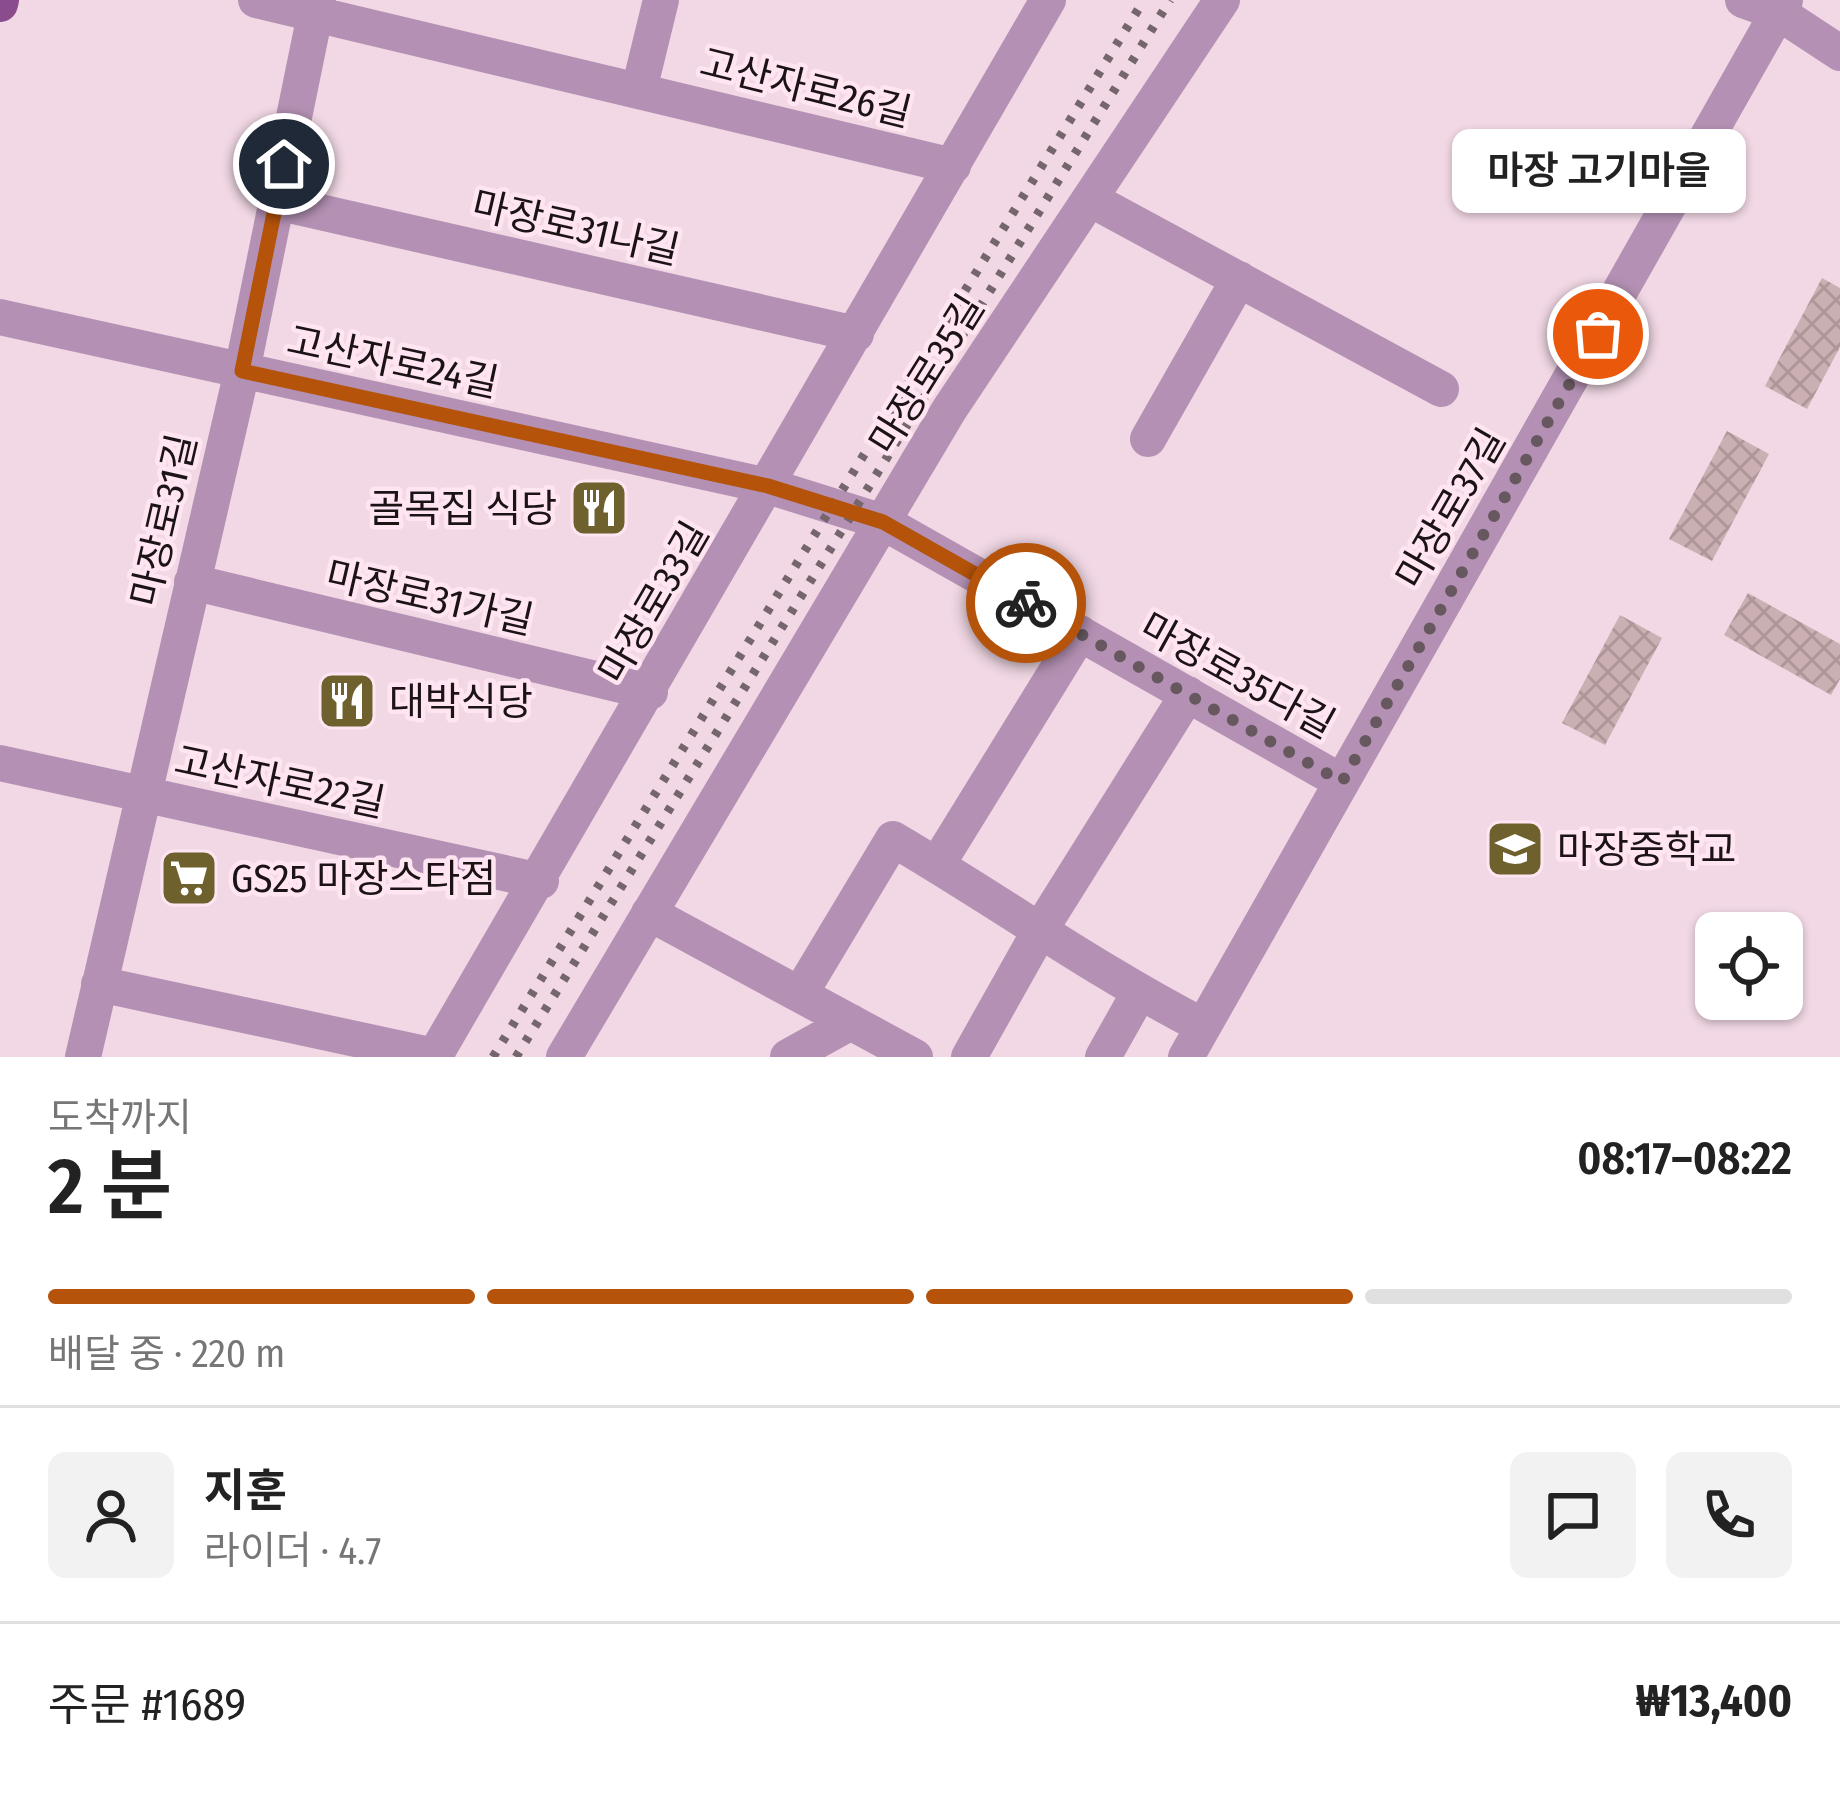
<!DOCTYPE html>
<html lang="ko">
<head>
<meta charset="utf-8">
<style>
  body { margin:0; font-family:"Fira Sans Condensed","Noto Sans KR",sans-serif; background:#f2f2f2; color:#222; height:100vh; display:flex; flex-direction:column; font-size:45px; white-space:nowrap }
  * { box-sizing:border-box; margin:0 }
  p { font-size:39px; color:#767676 }
  .icon { flex:none; width:66px; height:66px; fill:none; stroke:currentColor; stroke-width:2; stroke-linecap:round; stroke-linejoin:round }
  .map { position:relative; height:1057px; overflow:hidden }
  .side { display:flex; flex-direction:column; background:#fff; flex:1 }
  .side>* { flex:none }
  .tools { position:absolute; left:1695px; top:912px; display:grid; gap:24px }
  .tools a { display:grid; place-items:center; width:108px; height:108px; border-radius:18px; background:#fff; box-shadow:0 3px 9px #0004; font-size:60px }
  .pin { position:absolute; display:grid; place-items:center; width:102px; height:102px; color:#fff; margin:-51px; border:6px solid #fff; border-radius:50%; box-shadow:0 3px 12px #0007 }
  .courier { position:absolute; display:grid; place-items:center; width:120px; height:120px; margin:-60px; border:9px solid #b45309; border-radius:50%; background:#fff; color:#222; box-shadow:0 3px 15px #0007 }
  .bubble { position:absolute; height:84px; border-radius:18px; background:#fff; box-shadow:0 3px 9px #0004; font-size:39px; font-weight:600; line-height:84px; text-align:center }
  .head em { font-style:normal; font-weight:600 }
  .head div { display:flex; flex-direction:column-reverse }
  .head { display:flex; align-items:center; justify-content:space-between; height:204px; padding:0 48px }
  h1 { font-size:78px; font-weight:600; line-height:90px }
  .bar { display:grid; grid-template-columns:repeat(4,1fr); gap:18px 12px; align-content:center; height:144px; padding:0 48px }
  .bar i { height:15px; border-radius:9px; background:#e0e0e0 }
  .bar .selected { background:#b45309 }
  .bar p { grid-column:span 4 }
  .line { display:flex; align-items:center; gap:30px; padding:0 48px; border-top:3px solid #e0e0e0 }
  .line div { flex:1 }
  .round { display:grid; place-items:center; flex:none; width:126px; height:126px; border-radius:18px; background:#f2f2f2 }
  .map>svg:first-child { display:block }
  .building { fill:url(#building-cross-hatch) }
  .lines { fill:none; stroke-linecap:round; stroke-linejoin:round }
  .minor { stroke:#b491b4; stroke-width:36 }
  .major { stroke:#8b4c8d; stroke-width:36 }
  .rail { stroke:#75656c; stroke-width:9; stroke-dasharray:6 12; stroke-linecap:butt }
  .done { stroke:#67585f; stroke-width:12; stroke-dasharray:0 21.6 }
  .route { stroke:#b45309; stroke-width:15 }
  .labels { text-anchor:middle; stroke-width:9; stroke-linejoin:round; paint-order:stroke }
  .street-label { font-size:39px; fill:#1c1317; stroke:#ffe5f1 }
  .poi-label { font-size:39px; fill:#1c1317; stroke:#ffe5f1; text-anchor:start }
</style>
</head>
<body>
<div class="map">
<svg width="1840" height="1057" viewBox="0 0 1840 1057">
  <defs>
    <pattern id="building-cross-hatch" width="8" height="8" patternUnits="userSpaceOnUse" patternTransform="scale(3)"><rect width="8" height="8" fill="#cbb0b3"/><path d="M0 0l8 8M0 8l8-8" fill="none" stroke="#ae9699"/></pattern>
  </defs>
  <rect width="100%" height="100%" fill="#f1d8e4"/>
  <path class="building" d="M1822,278L1840,288V347L1807,409L1765,386Z
    M1727,431L1769,454L1712,561L1669,539Z
    M1748,593L1840,644V679L1831,695L1724,635Z
    M1620,615L1662,638L1605,745L1562,723Z"/>
  <g class="lines">
    <path class="minor" d="M256,0L953,166
      M1743,0L1779,13L1840,53
      M639,90L661,0
      M1090,199L1441,389
      M276,202L856,334
      M0,317L768,486L883,522L1342,782
      M1148,439L1239,279
      M192,582L650,692
      M0,763L541,881
      M937,865L1080,633
      M649,913L915,1057
      M99,984L435,1056
      M800,994L893,839C997,900 1096,971 1203,1026
      M83,1057L242,371L318,0
      M434,1057L1048,0
      M564,1057L949,410L1222,0
      M788,1057L851,1022
      M969,1057L1042,927L1188,694
      M1103,1057L1139,993
      M1186,1057L1785,0"/>
    <path class="major" d="M0,4L1,0"/>
    <path class="rail" d="M493,1057L1144,0
      M516,1057L1170,0"/>
  </g>
  <g class="lines">
    <path class="done" d="M1026,603L1342,782L1598,334"/>
    <path class="route" d="M284,164L242,371L768,486L883,522L1026,603"/>
  </g>
  <defs>
    <symbol id="restaurant-square" viewBox="-11 -11 22 22"><rect x="-9" y="-9" width="18" height="18" rx="4" fill="#6f612e" stroke="#ffe5f1"/><path d="M-5-6h1v4h1v-4h1v4h1v-4h1v5L-1.5 .5V6h-2V.5L-5-1ZM5-6V6H3V1.5H1.5Q1.5-4 5-6Z" fill="#fff"/></symbol>
    <symbol id="school-square" viewBox="-11 -11 22 22"><rect x="-9" y="-9" width="18" height="18" rx="4" fill="#6f612e" stroke="#ffe5f1"/><path d="M0-5L7-2L0 1L-7-2ZM-4 1L0 2.5L4 1V4Q0 6-4 4Z" fill="#fff"/></symbol>
    <symbol id="supermarket-square" viewBox="-11 -11 22 22"><rect x="-9" y="-9" width="18" height="18" rx="4" fill="#6f612e" stroke="#ffe5f1"/><path d="M-6-5.5h2.5l.6 2H6L4.5 2H-2.5L-4.4-4H-6ZM-1.5 3.2a1.3 1.3 0 1 0 .1 0ZM3 3.2a1.3 1.3 0 1 0 .1 0Z" fill="#fff"/></symbol>
  </defs>
  <g fill-rule="evenodd">
    <use href="#restaurant-square" x="566" y="475" width="66" height="66"/>
    <use href="#restaurant-square" x="314" y="668" width="66" height="66"/>
    <use href="#school-square" x="1482" y="816" width="66" height="66"/>
    <use href="#supermarket-square" x="156" y="845" width="66" height="66"/>
  </g>
  <g class="labels">
    <g class="street-label">
      <text transform="translate(806 87) rotate(14)" y="14">고산자로26길</text>
      <text transform="translate(576 227) rotate(13)" y="14">마장로31나길</text>
      <text transform="translate(393 361) rotate(12)" y="14">고산자로24길</text>
      <text transform="translate(926 374) rotate(-58)" y="14">마장로35길</text>
      <text transform="translate(1450 508) rotate(-60)" y="14">마장로37길</text>
      <text transform="translate(163 520) rotate(-77)" y="14">마장로31길</text>
      <text transform="translate(430 597) rotate(13)" y="14">마장로31가길</text>
      <text transform="translate(653 602) rotate(-60)" y="14">마장로33길</text>
      <text transform="translate(1238 675) rotate(29)" y="14">마장로35다길</text>
      <text transform="translate(280 781) rotate(12)" y="14">고산자로22길</text>
    </g>
    <g class="poi-label">
      <text x="557" y="522" text-anchor="end">골목집 식당</text>
      <text x="389" y="715">대박식당</text>
      <text x="1557" y="863">마장중학교</text>
      <text x="231" y="892">GS25 마장스타점</text>
    </g>
  </g>
</svg>
<div class="tools">
<a><svg class="icon" aria-label="locate" viewBox="0 0 24 24"><circle cx="12" cy="12" r="6"/><path d="M12 2v4M12 18v4M2 12h4M18 12h4"/></svg></a>
</div>
<div class="pin" style="left:1598px;top:334px;background:#ea580c"><svg class="icon" aria-label="bag" viewBox="0 0 24 24"><path d="M5 8h14l-1 12H6zM9 8a3 3 0 0 1 6 0"/></svg></div>
<div class="pin" style="left:284px;top:164px;background:#1f2937"><svg class="icon" aria-label="home" viewBox="0 0 24 24"><path d="M3 11l9-7 9 7M6 9v11h12V9"/></svg></div>
<div class="courier" style="left:1026px;top:603px"><svg class="icon" aria-label="bike" viewBox="0 0 24 24"><circle cx="6" cy="16" r="4"/><circle cx="18" cy="16" r="4"/><path d="M6 16l4-8h5l3 8M10 8l3 8H6M13 5h3"/></svg></div>
<div class="bubble" style="left:1452px;top:129px;width:294px">마장 고기마을</div>
</div>
<section class="side">
<div class="head"><div><h1>2 분</h1><p>도착까지</p></div><em>08:17–08:22</em></div>
<div class="bar"><i class="selected"></i><i class="selected"></i><i class="selected"></i><i></i><p>배달 중 · 220 m</p></div>
<div class="line" style="height:216px"><a class="round"><svg class="icon" aria-label="person" viewBox="0 0 24 24"><circle cx="12" cy="8" r="4"/><path d="M4 21q1-7 8-7t8 7"/></svg></a><div><b>지훈</b><p>라이더 · 4.7</p></div><a class="round"><svg class="icon" aria-label="chat" viewBox="0 0 24 24"><path d="M4 5h16v11H9l-5 4z"/></svg></a><a class="round"><svg class="icon" aria-label="phone" viewBox="0 0 24 24"><path d="M5 4h4l2 5-3 2q2 4 5 5l2-3 5 2v4C11 20 4 13 5 4z"/></svg></a></div>
<div class="line" style="height:156px"><div>주문 #1689</div><b>₩13,400</b></div>
</section>
</body>
</html>
